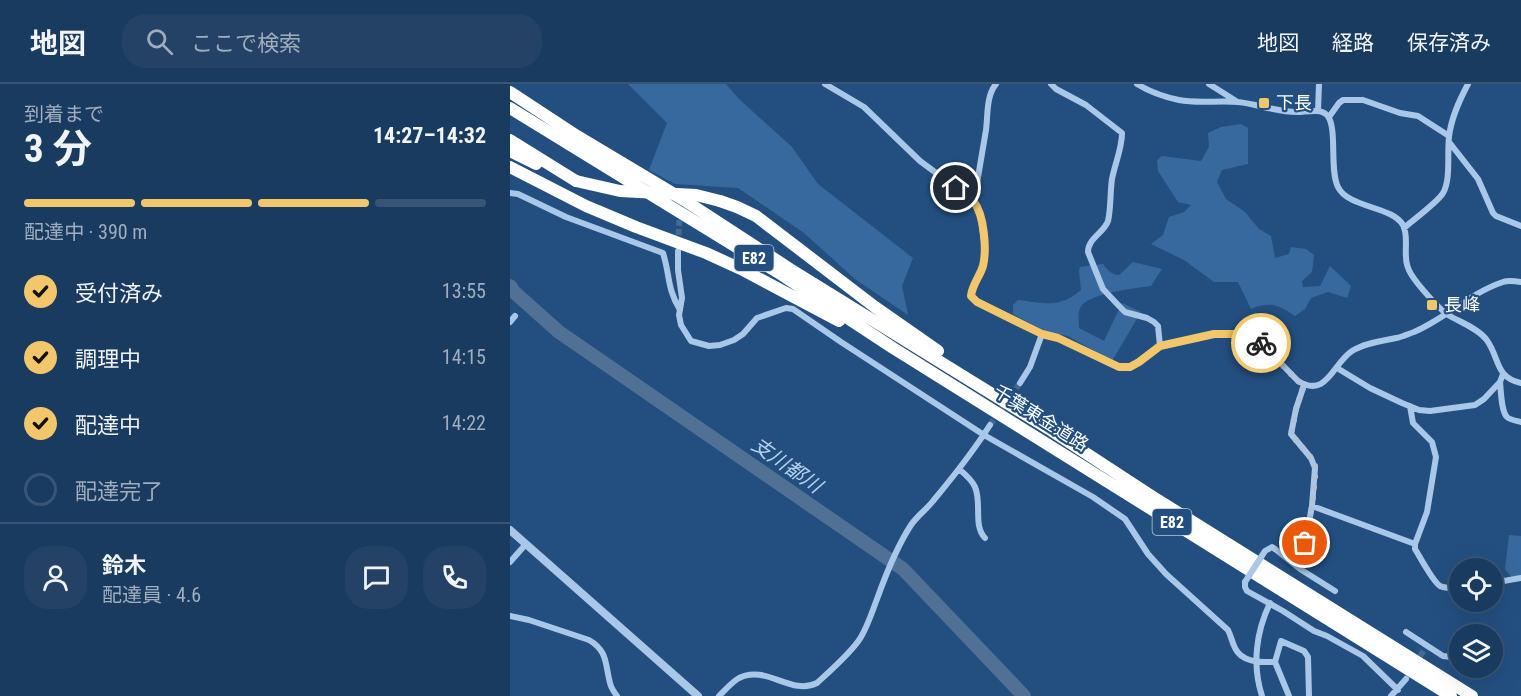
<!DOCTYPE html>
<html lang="ja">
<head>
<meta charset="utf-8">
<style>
  body { margin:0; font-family:"Roboto Condensed","Noto Sans JP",sans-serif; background:#234266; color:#f1f3f6; height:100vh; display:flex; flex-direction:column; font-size:22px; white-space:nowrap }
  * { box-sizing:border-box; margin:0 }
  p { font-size:20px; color:#9fadbd }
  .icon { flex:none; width:33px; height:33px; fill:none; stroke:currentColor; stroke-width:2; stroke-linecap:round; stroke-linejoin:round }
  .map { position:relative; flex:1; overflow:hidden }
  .details { display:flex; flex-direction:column; background:#1a3b60; width:510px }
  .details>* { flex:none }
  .tools { position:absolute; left:939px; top:474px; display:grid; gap:12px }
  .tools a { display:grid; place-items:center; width:54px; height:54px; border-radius:50%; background:#1a3b60; box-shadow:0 6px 24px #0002,0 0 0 2px #385575; font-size:30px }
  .pin { position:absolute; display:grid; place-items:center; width:51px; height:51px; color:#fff; margin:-26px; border:3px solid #fff; border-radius:50%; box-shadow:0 2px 6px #0007 }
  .courier { position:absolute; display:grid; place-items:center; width:60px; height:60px; margin:-30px; border:4px solid #f2c76c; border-radius:50%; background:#fff; color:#222; box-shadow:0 2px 8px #0007 }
  .overview em { font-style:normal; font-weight:700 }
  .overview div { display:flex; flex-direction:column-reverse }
  .overview { display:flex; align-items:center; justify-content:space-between; height:102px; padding:0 24px }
  h1 { font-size:39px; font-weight:700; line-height:45px }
  .bar { display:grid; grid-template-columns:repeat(4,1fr); gap:9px 6px; align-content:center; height:72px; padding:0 24px }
  .bar i { height:8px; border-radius:4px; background:#385575 }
  .bar .active { background:#f2c76c }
  .bar p { grid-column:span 4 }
  .line { display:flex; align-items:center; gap:15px; padding:0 24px; border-top:2px solid #385575 }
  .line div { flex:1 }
  .round { display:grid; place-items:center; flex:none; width:63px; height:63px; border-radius:24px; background:#234266 }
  ol { padding:0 24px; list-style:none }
  li { display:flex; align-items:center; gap:18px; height:66px }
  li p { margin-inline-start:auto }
  li .icon { padding:6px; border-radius:50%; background:#f2c76c; color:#111; stroke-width:4 }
  li:last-child { color:#9fadbd }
  li i { width:33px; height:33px; border:3px solid #385575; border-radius:50% }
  header { display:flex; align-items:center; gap:36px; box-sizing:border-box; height:84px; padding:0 30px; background:#1a3b60; border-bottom:2px solid #385575 }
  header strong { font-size:28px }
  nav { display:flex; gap:33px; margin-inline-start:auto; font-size:21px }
  .search { width:420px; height:54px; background:#234266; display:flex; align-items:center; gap:15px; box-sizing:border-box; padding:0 21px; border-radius:24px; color:#9fadbd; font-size:22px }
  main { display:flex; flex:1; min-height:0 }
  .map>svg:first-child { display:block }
  .green { fill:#37699e }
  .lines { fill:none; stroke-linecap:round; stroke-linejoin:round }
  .river { stroke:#507094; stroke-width:14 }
  .minor-tunnel { stroke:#446993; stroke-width:6; stroke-dasharray:6 3; stroke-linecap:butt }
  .minor { stroke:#a9c7e7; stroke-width:6 }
  .tertiary { stroke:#a9c7e7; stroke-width:8 }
  .motorway { stroke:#fff; stroke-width:12 }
  .minor-bridge { stroke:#a9c7e7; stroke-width:6 }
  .motorway-bridge { stroke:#fff; stroke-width:12 }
  .done { stroke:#b2c1d3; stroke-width:6; stroke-dasharray:0 10.8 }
  .route { stroke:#f2c76c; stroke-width:8 }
  .poi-dot { fill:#f2c76c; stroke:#234f80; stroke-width:2 }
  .labels { text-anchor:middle; stroke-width:4.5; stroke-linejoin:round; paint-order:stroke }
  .shield { fill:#234f80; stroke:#bdcad9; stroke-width:1.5 }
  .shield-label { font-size:16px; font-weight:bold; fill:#fff }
  .poi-label { font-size:18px; fill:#fff; stroke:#234f80; text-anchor:start }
  .street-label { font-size:18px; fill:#fff; stroke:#234f80 }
  .water-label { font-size:20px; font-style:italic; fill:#b5d1ef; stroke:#234f80 }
</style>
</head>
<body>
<header>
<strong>地図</strong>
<div class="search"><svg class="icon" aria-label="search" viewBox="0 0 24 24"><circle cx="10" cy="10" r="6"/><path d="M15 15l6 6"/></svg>ここで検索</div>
<nav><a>地図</a><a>経路</a><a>保存済み</a></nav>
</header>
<main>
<section class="details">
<div class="overview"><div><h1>3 分</h1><p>到着まで</p></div><em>14:27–14:32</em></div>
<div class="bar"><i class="active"></i><i class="active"></i><i class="active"></i><i></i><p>配達中 · 390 m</p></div>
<ol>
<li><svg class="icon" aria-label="check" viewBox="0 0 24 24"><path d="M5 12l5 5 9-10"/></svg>受付済み<p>13:55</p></li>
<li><svg class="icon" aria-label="check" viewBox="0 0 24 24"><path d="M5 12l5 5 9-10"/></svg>調理中<p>14:15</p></li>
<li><svg class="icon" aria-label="check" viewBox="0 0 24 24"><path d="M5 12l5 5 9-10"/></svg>配達中<p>14:22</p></li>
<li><i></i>配達完了</li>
</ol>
<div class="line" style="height:108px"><a class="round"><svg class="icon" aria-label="person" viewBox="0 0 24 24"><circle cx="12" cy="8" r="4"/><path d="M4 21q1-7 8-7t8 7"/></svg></a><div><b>鈴木</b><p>配達員 · 4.6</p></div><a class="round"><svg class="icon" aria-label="chat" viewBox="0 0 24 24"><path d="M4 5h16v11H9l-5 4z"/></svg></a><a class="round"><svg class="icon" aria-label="phone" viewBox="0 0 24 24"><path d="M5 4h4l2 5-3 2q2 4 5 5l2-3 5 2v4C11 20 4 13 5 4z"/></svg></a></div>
</section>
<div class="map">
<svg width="1011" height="612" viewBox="0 0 1011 612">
  <rect width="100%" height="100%" fill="#234f80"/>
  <path class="green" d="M118,0H216L229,15L282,63L308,100L403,174L392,202L398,231L345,195L294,149L228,104L165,100L139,86L157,39Z
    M731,40L738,44V80L712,86L707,98L716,115L735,128L749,145L761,152L765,174L779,170L781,163L796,165L804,171L802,188L792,197L793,203L810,202L820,182L841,202L837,214L818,208L801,214L795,225L785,232C769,221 760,217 741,225L728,198H704L674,176L641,160L653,151L659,133L674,128L681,121L668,118L648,87L647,76L652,72L691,77L699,63L698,49L711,43Z
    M623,178L652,185L641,202C624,204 583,209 572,221C567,227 569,237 569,244L594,257L612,219L631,228L602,277L558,252L534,247L503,230V221L508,216C535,219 549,225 571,206L569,187L570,183L593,180C597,186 602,191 609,191Z
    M999,451L1011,452V497L1002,494L995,485Z"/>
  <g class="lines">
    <path class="river" d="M0,202L4,208L49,248L393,485L514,612"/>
    <path class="minor-tunnel" d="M168,160L170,128
      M480,341L510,299
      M896,595L917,561"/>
    <path class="minor" d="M315,0L354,23L410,77L464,117L470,129L475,165L473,183L462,205L461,212L467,217L532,250L548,254L609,283H620L629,278L650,262L704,250H728L743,254L751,259L788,297C817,315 823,279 842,267C854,259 872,257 886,254C892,253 898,250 904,248C935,235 960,209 993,198C998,196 1005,197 1011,198
      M541,0L546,5L576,21L612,49C612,65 605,79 602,95C600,108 601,125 598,137C594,149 578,154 578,168L593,205L610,223L615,228L637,234L644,238L648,242L650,262
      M627,0C640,8 654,13 669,16C689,20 708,16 728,18C748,20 766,28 787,28C796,28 810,24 817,31C828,43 819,86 828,103C838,124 882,122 893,141C898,150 895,163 896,173C896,179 898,185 901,190C907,200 928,224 938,231C950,238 967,244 976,255C990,273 984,293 1011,299
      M699,0L726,17
      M808,27L809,0
      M819,33L829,19L833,16H853L890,29L908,32L939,52
      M939,58L968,95L983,129L986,132L1011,142
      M0,109L8,110L56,133L153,169C160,191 157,205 170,226
      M464,117C468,93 472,70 476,46C478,31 476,12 486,0
      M894,144C903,136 928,118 933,109C941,96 937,69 939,53C941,34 949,17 958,0
      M168,167V186L172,214L169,231L171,241L181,257L199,262L210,261L224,256L233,250L247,234L276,224L283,225L331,258L474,351L583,413L615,435L638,470L656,490L718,546C721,552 722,558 725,564C732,579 751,578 765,578
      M0,238L5,232
      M827,284L860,304L892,319L909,326L920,327L965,321L974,315L990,298L993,290
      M990,298C991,306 991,327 997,333C1000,336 1007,337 1011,338
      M510,299L520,283L532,250
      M900,322L903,339L922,358L926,373L917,428L905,460V465C910,473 923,498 930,502C936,505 943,504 950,504
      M449,385C455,390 462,396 465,403C472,419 463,442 475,454
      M802,422L905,460
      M765,465L790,485L802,422L805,384L801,374L781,350L786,325L794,301
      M0,478L16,460
      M790,485L825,507
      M735,498V503L737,507L773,527L804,547L817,552L853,572L888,606
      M982,499L1011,494
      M0,532L19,536L79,556C98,567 95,580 100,599C101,604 104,608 107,612
      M896,548L933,572L941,573L950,571
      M982,553L988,554
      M209,612C215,606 222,598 229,594C256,580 281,612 307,599C319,588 343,567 351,553C358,541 362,528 367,515C376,490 386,464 401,441C407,432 416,426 423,417C443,393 463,368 480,341
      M752,612C742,581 746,548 760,519
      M779,612L765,578L771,557L794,567L798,573L799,612
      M881,612L896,595"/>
    <path class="tertiary" d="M0,446L188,612"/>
    <path class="motorway" d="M0,8L67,52L174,116L280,185L542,347L643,413L962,612
      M0,24L272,191L383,264L941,612
      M0,56L66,97
      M0,67L26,80
      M0,83L76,122L126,143L196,169L231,185L329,237
      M210,117L227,123L246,132L365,223L428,267"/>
    <path class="minor-bridge" d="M735,498L755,467L762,463L765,465"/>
    <path class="motorway-bridge" d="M66,97L110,107L186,111L210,117"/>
  </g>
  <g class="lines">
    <path class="done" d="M751,259L788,297L794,301L786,325L781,350L801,374L806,384L802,422L795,459"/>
    <path class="route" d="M446,104C451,108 460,112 464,118C474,131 477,165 473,182C470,192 462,201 461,212L467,218L532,250L548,254L609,283H620L629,278L650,262L704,250H728L742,254L751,259"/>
  </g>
  <g class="poi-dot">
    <rect x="748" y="13" width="12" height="12" rx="3"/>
    <rect x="916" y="215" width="12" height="12" rx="3"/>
  </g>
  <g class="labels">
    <g class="shield">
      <rect x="224.5" y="161" width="39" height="26" rx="4.5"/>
      <rect x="642.5" y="425" width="39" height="26" rx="4.5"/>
    </g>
    <g class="shield-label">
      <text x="244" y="180">E82</text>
      <text x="662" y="444">E82</text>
    </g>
    <g class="poi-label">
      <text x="766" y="25">下長</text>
      <text x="934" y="227">長峰</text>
    </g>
    <g class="street-label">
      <text transform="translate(531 334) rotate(32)" y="6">千葉東金道路</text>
    </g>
    <g class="water-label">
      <text transform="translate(277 381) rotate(35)" y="7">支川都川</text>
    </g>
  </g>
</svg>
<div class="tools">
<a><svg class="icon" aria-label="locate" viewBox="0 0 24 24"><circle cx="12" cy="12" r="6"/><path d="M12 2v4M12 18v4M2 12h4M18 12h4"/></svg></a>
<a><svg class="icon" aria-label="layers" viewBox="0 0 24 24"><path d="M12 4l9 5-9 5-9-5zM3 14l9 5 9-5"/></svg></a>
</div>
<div class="pin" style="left:795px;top:459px;background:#ea580c"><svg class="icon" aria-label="bag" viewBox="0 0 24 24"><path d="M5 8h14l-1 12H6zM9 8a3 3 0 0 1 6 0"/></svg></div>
<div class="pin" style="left:446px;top:104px;background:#1f2937"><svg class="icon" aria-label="home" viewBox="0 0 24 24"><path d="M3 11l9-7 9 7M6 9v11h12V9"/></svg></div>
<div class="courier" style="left:751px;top:259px"><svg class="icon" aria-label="bike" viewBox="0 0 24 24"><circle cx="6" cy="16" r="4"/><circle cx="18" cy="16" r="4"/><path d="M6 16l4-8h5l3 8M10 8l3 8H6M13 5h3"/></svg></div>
</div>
</main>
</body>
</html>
